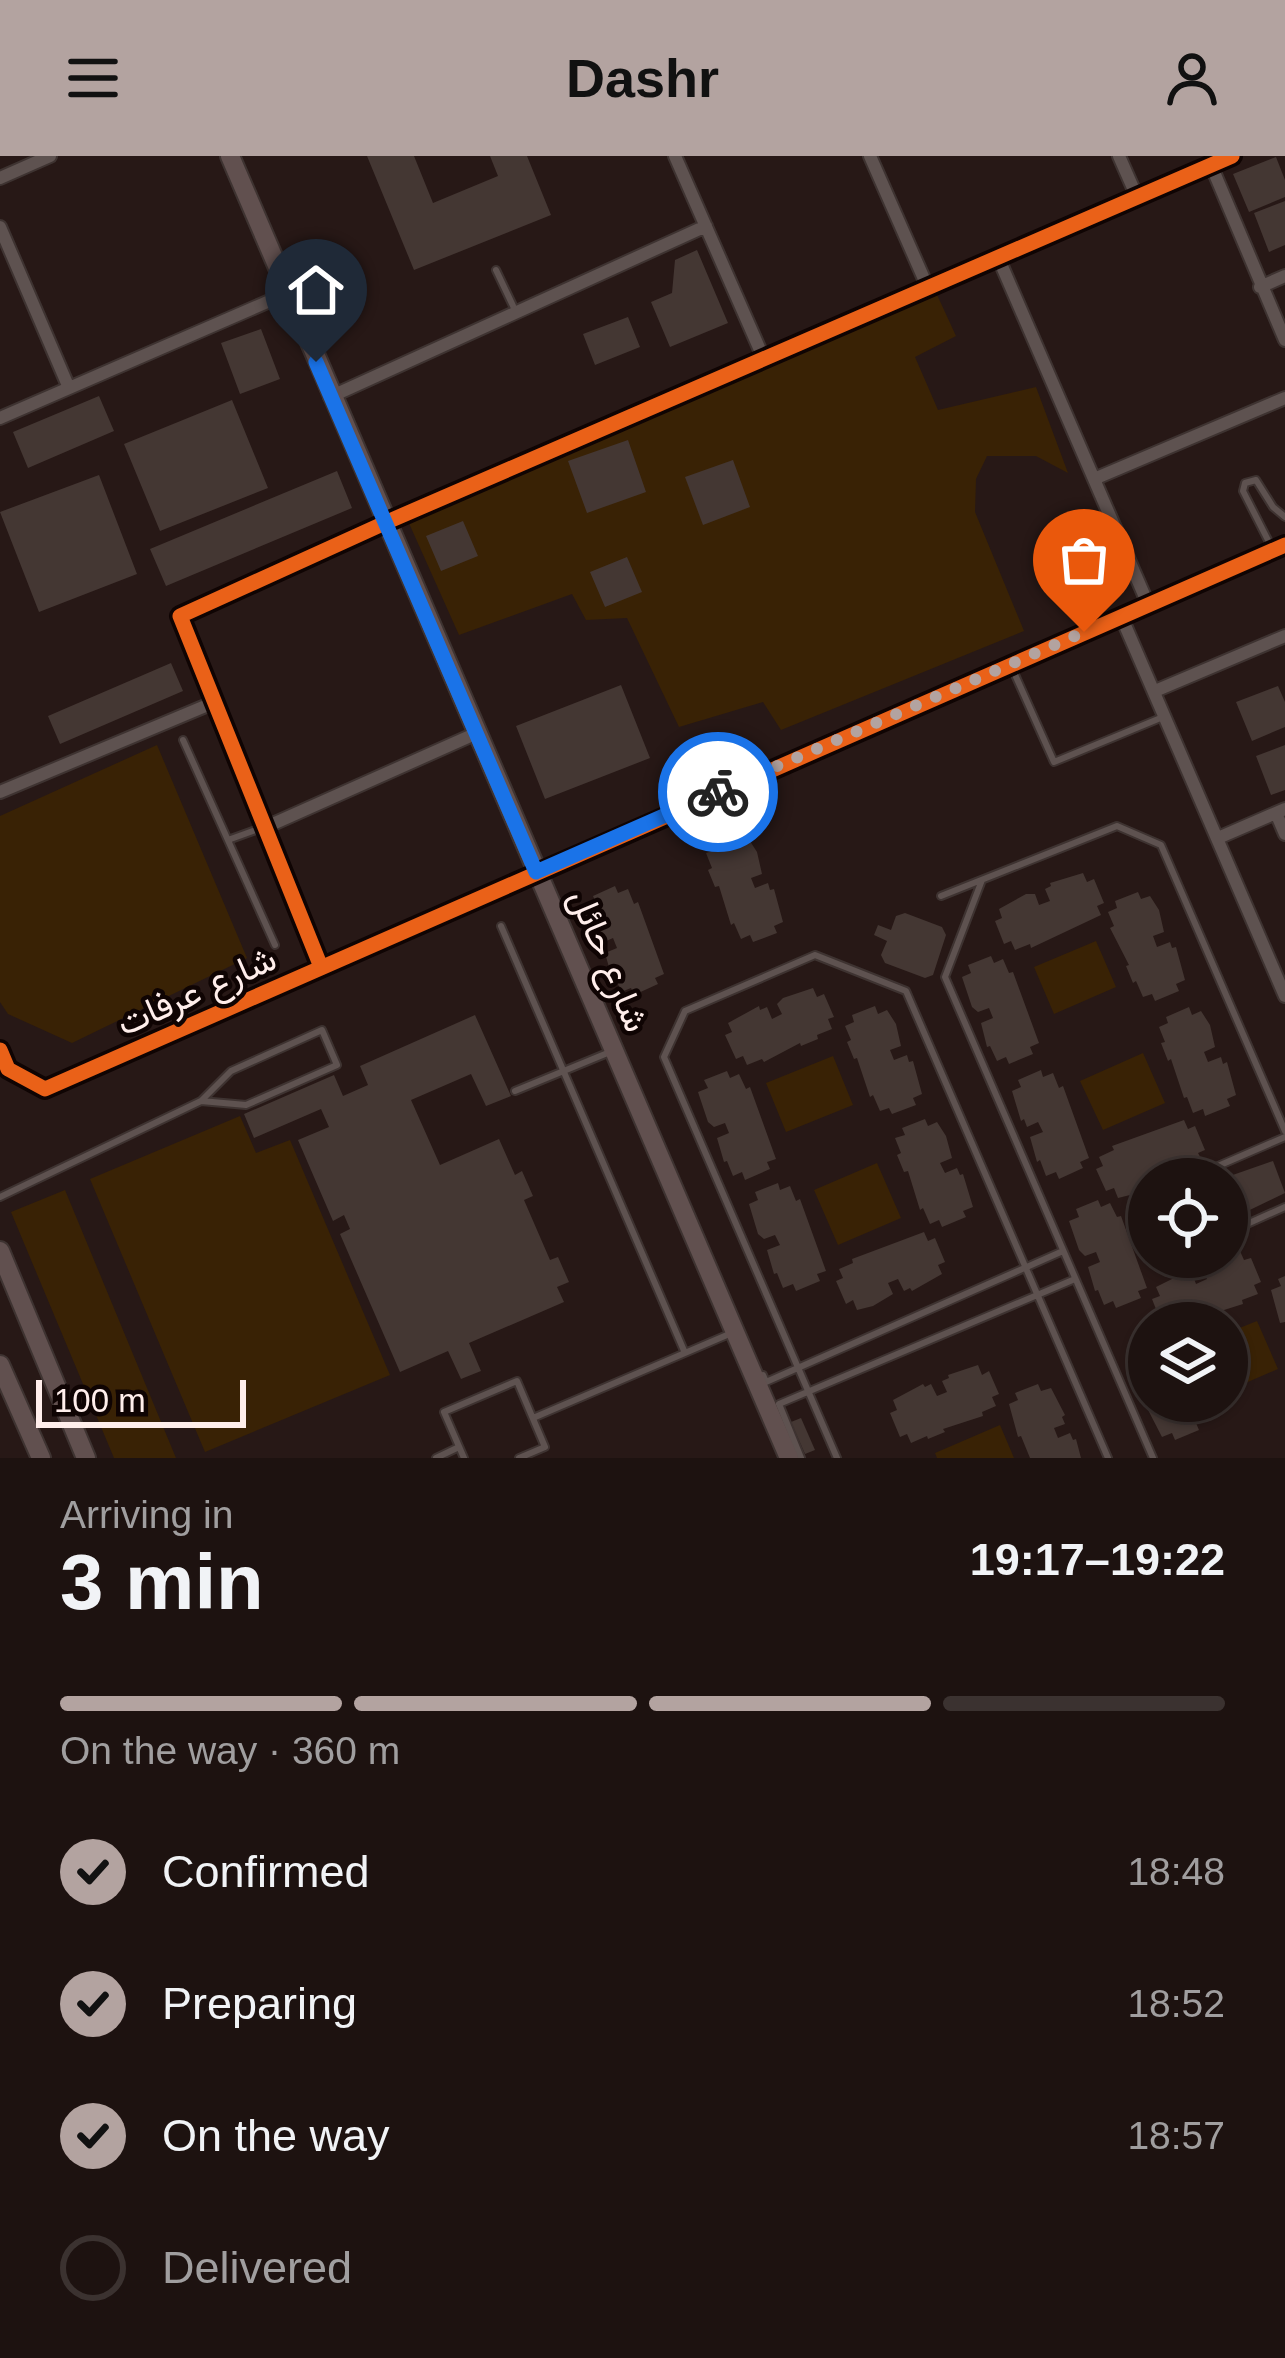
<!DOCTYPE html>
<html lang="en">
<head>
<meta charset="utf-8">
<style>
  body { margin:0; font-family:Helvetica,Vazirmatn,sans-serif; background:#2a201e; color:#f1f3f6; height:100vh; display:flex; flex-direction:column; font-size:45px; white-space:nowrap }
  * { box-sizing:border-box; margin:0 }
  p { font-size:39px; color:#a09e9f }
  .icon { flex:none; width:66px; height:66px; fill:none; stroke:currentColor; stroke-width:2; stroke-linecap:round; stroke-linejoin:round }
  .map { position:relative; height:1302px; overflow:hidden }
  .drawer { display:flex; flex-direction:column; background:#1d1210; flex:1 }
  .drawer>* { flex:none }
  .buttons { position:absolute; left:1128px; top:1002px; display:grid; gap:24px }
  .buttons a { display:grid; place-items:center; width:120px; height:120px; border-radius:50%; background:#1d1210; box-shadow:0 3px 9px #0004,0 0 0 3px #3b3230; font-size:60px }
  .scale { position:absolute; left:36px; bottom:30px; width:210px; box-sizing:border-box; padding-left:12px; border:6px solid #ffeeeb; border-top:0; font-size:33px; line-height:42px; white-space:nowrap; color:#ffeeeb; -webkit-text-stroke:9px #0f0403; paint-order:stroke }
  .pin { position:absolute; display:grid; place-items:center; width:102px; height:102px; color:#fff; margin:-123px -51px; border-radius:50% 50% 50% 0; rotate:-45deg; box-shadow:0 0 12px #0007 }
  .pin .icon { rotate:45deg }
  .courier { position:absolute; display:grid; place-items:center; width:120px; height:120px; margin:-60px; border:9px solid #1a73e8; border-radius:50%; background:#fff; color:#222; box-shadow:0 3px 15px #0007 }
  .overview em { font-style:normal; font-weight:700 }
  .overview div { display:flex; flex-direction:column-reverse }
  .overview { display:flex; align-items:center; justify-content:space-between; height:204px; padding:0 60px }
  h1 { font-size:78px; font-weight:700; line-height:90px }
  .bar { display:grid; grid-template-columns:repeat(4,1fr); gap:18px 12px; align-content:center; height:144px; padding:0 60px }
  .bar i { height:15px; border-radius:9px; background:#3b3230 }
  .bar .on { background:#b3a3a0 }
  .bar p { grid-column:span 4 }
  ol { padding:0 60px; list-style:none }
  li { display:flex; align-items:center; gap:36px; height:132px }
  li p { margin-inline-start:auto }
  li .icon { padding:12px; border-radius:50%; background:#b3a3a0; color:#111; stroke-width:4 }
  li:last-child { color:#a09e9f }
  li i { width:66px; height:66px; border:6px solid #3b3230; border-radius:50% }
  header { display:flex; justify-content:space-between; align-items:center; height:156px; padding:0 60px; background:#b3a3a0; color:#111; font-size:54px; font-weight:700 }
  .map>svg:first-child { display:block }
  .green { fill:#392205 }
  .building { fill:#443733 }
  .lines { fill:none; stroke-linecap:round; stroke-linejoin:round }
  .service-casing { stroke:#3e3331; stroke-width:10 }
  .minor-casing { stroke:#3e3331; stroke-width:16 }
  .tertiary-casing { stroke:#3e3331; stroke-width:20 }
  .primary-casing { stroke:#3e3331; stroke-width:22 }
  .service { stroke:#5e5250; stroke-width:6 }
  .minor { stroke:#5e5250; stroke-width:12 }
  .tertiary { stroke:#5e5250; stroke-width:15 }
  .primary { stroke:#61504f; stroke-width:18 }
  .cycleway-casing { stroke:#0f0403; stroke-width:22 }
  .cycleway { stroke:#ea6118; stroke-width:15 }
  .done { stroke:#b3a3a0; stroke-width:12; stroke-dasharray:0 21.6 }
  .route { stroke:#1a73e8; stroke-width:15 }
  .labels { text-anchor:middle; stroke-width:9; stroke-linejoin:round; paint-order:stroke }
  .street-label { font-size:36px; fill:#ffeeeb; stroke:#0f0403 }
</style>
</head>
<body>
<header><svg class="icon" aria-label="menu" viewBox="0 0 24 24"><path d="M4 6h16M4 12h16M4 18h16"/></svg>Dashr<svg class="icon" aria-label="person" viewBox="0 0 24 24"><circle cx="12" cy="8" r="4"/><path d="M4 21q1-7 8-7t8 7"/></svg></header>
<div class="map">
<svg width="1285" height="1302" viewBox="0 0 1285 1302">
  <rect width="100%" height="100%" fill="#271816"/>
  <path class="green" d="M933,130L956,180L915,201L938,254L1036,231L1068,317L1036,300H987L976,323L975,356L1024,475L781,574L763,546L679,571L627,462L586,464L572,438L459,479L408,365Z
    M157,589L247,802L72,887L8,858L0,846V660Z
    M1096,785L1116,831L1054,858L1034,811Z
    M1143,897L1165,947L1103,974L1080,925Z
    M833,900L853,949L786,976L766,927Z
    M240,960L256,997L290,984L390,1219L205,1296L90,1023Z
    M877,1007L901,1062L838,1089L814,1034Z
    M65,1034L176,1302H114L11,1056Z
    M1257,1165L1278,1213L1227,1235V1177Z
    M1000,1269L1014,1302H937L935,1297Z"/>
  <path class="building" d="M367,0H414L433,47L498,20L490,0H527L551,59L414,114Z
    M1276,1L1285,24V41L1249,56L1233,18Z
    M1285,45V89L1269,96L1254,57Z
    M697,94L728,167L670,191L651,146L672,137L675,104Z
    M628,161L640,191L595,209L583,178Z
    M261,173L280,223L240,238L221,187Z
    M99,240L114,275L28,312L13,276Z
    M232,244L268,332L160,375L124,288Z
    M628,284L646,336L587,357L568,305Z
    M733,304L750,351L703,369L685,321Z
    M337,315L352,352L166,430L150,393Z
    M99,319L137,418L39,456L0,356Z
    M463,365L478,400L441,415L426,380Z
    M627,401L642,436L605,451L590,416Z
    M171,507L183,535L60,588L48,560Z
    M621,529L650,602L545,643L516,570Z
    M1278,530L1285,546V571L1252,585L1236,546Z
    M1285,589V634L1271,639L1256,600Z
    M736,678L739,685L748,682L757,696L762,718L751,722L755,732L768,727L770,734L774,733L783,766L774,770L777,777L753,786L750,779L741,783L734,767L731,769L719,730L715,731L708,714L712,712L706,697L715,694L713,687Z
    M1083,717L1087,726L1094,723L1104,747L1097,750L1101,759L1031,792L1030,788L1015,794L1011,785L1004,788L995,765L1002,762L999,753L1026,738H1035L1039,749L1050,745L1045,733L1051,730L1050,727Z
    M615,730L618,737L628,733L634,748L638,746L664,818L655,822L658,828L634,839L631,832L621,836L615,820L612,822L605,797L617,792L613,782L602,787L596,781L587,751L596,747L593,740Z
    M1138,736L1141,743L1150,740L1159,754L1164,776L1153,780L1157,791L1170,786L1172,792L1176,791L1185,824L1176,828L1179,835L1155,845L1152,838L1143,841L1136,825L1133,827L1126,810L1129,809L1110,772L1114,770L1108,756L1117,752L1115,745Z
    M905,757L942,771L946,779L933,819L925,822L885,807L881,799L887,785L874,779L878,769L891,774L896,760Z
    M991,800L994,807L1003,803L1009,817L1013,816L1039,887L1030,891L1033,898L1009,908L1006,901L997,905L990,890L987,891L981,867L993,862L989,852L978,856L972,851L962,821L971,817L968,809Z
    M813,832L817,841L824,838L834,861L828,863L832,873L817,879L818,883L801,890L800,887L764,906L762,903L747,909L743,900L736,903L725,879L732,876L728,867L759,850L760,854L767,851L772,863L782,858L777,848L783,842Z
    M875,850L878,858L887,854L896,868L901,890L890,894L894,904L907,899L909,906L913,905L922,938L913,942L916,949L892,958L889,952L880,955L873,939L870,941L857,902L854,903L847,886L851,884L845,870L854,866L852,859Z
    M1189,851L1192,859L1201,855L1210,869L1215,891L1204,896L1208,906L1221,901L1223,908L1227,906L1236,939L1227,943L1230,950L1205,960L1203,953L1193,957L1187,941L1184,942L1171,903L1168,905L1161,887L1165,886L1159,871L1168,867L1166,861Z
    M475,859L511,940L486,950L471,918L411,944L440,1009L499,983L515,1019L522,1015L533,1040L524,1044L550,1104L558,1101L569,1126L557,1131L564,1146L469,1187L481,1215L461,1223L448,1195L400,1216L340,1078L350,1073L344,1059L333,1065L298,984L329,971L321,953L254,982L244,958L334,919L343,940L368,929L360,910Z
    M1041,914L1043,921L1053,917L1059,932L1063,930L1089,1002L1080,1006L1083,1012L1059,1023L1056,1016L1046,1020L1040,1004L1037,1006L1030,981L1043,976L1038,966L1027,971L1024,963L1021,965L1012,935L1021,931L1018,924Z
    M727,915L730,922L739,918L746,933L750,931L776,1003L767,1006L770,1013L745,1024L742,1016L733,1020L727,1005L724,1006L717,982L729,977L725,967L714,971L708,966L698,936L708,932L704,924Z
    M925,963L928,970L937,966L946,980L952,1002L940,1007L945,1017L957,1012L960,1019L963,1018L973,1051L963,1055L966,1061L942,1071L939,1064L930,1068L923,1052L920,1054L908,1015L904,1016L897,999L901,997L895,982L905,979L902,972Z
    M1184,964L1188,973L1195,970L1205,994L1198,997L1203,1006L1172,1023L1171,1020L1164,1022L1159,1010L1148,1015L1152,1023L1148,1032L1134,1038L1118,1042L1114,1032L1106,1035L1096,1013L1103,1010L1099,1001L1114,994L1112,990Z
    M1273,1005L1285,1037L1227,1065V1021Z
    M778,1027L780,1034L790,1030L796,1045L800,1043L826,1115L817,1118L820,1125L796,1135L793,1128L783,1132L777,1117L774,1118L767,1094L780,1089L775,1079L764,1083L758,1078L749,1048L758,1044L755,1036Z
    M1098,1044L1101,1051L1110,1047L1117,1061L1121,1060L1147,1132L1138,1135L1141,1142L1116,1152L1113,1145L1104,1149L1098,1134L1095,1135L1088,1111L1100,1106L1096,1096L1085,1100L1079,1094L1069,1065L1079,1061L1076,1053Z
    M924,1076L928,1085L935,1082L945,1106L938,1109L942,1118L912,1135L910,1132L904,1135L898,1123L888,1127L893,1138L873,1150L857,1154L853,1144L846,1148L836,1125L843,1122L839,1113L853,1107L852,1103Z
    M1240,1095L1244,1104L1251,1102L1261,1126L1254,1129L1258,1138L1242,1144L1243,1148L1205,1160L1206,1163L1197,1167L1161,1166L1152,1143L1160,1140L1156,1131L1184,1117L1185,1120L1192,1117L1196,1128L1207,1123L1202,1111L1208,1108L1207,1105Z
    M1285,1120V1166L1280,1167L1271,1134L1281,1130L1278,1123Z
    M1149,1179V1229L1143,1232L1140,1225L1137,1226L1128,1196L1137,1193L1134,1185Z
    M978,1209L982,1219L989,1215L999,1238L992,1241L996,1250L982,1256L983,1260L943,1273L945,1276L928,1283L927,1280L911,1287L907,1278L900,1281L890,1257L897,1254L893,1244L923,1228L925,1231L931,1228L937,1240L947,1236L942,1225L949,1222L948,1219Z
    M1038,1228L1041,1235L1051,1232L1065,1259L1062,1261L1065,1268L1054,1272L1058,1282L1070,1277L1073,1284L1076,1283L1081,1302H1030L1021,1280L1018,1281L1009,1248L1018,1244L1015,1237Z
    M1147,1245H1198L1205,1263L1196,1267L1199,1274L1175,1284L1172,1277L1162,1281L1146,1250Z
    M801,1262L815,1294L805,1298L791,1266Z"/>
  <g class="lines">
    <defs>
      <path id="service" d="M496,114L515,154
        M1273,394L1243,335L1245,327L1256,324L1273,351L1285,361
        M1012,512L1054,606L1163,561
        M183,584L275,789
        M228,684L264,671
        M982,724L945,821L1153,1302
        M941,740L1117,670L1161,689L1285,975
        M501,770L685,1197
        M322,874L337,909L246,949L201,945L231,915Z
        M515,935L610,896
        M1188,1023L1285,981
        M0,1041L201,945
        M1149,1053V1062
        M1227,1077L1285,1051
        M763,1219L766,1226L1063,1095
        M533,1262L734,1176
        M436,1302L459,1291
        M464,1302L444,1256L517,1225L545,1291L519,1302
        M801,1302L779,1248L1075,1123
        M837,1302L664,901L685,855L815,799L906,835L1108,1302"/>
      <path id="minor" d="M675,0L764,203
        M870,0L928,132
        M1119,0L1137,41
        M1211,9L1285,184
        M0,22L50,0
        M0,71L69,232
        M998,101L1148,448
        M1260,131L1285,120
        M330,241L706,70
        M0,262L288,137
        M1094,323L1285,242
        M1121,460L1285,840
        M1155,535L1285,480
        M0,636L215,546
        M1276,657L1285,678
        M266,671L477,577
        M1218,682L1285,653
        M321,811L180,460L387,366L1232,0"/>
      <path id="tertiary" d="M0,894L8,913L45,933L1285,389"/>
      <path id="primary" d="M230,0L789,1302
        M0,1095L86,1302
        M0,1209L41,1302"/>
    </defs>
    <use href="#service" class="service-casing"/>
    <use href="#minor" class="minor-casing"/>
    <use href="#tertiary" class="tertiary-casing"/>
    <use href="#primary" class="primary-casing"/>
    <use href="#service" class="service"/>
    <use href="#minor" class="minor"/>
    <use href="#tertiary" class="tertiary"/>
    <use href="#primary" class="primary"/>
    <defs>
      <path id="cycleway" d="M321,811L180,460L387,366L1232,0
        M0,894L8,913L45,933L1285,389"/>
    </defs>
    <use href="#cycleway" class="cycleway-casing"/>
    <use href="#cycleway" class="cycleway"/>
  </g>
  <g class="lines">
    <path class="done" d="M718,636L1084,476"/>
    <path class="route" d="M316,206L536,716L718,636"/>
  </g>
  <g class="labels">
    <g class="street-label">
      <text transform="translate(610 804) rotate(67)" y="13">شارع حائل</text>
      <text transform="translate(196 834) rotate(-24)" y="13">شارع عرفات</text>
    </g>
  </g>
</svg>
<div class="buttons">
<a><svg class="icon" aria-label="locate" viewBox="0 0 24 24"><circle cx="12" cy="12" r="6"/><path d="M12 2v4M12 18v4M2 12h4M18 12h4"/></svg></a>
<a><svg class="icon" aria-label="layers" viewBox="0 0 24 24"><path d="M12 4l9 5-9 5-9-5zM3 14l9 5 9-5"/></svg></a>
</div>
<div class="scale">100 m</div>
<div class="pin" style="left:1084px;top:476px;background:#ea580c"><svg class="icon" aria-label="bag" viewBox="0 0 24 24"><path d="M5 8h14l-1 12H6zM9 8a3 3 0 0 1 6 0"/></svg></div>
<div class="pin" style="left:316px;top:206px;background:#1f2937"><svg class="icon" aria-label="home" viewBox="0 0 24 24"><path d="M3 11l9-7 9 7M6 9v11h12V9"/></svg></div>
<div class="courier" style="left:718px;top:636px"><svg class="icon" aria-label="bike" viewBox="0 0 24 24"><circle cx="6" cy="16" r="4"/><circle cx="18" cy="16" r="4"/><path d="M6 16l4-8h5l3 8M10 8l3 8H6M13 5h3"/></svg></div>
</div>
<section class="drawer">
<div class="overview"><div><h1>3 min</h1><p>Arriving in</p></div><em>19:17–19:22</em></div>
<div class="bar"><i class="on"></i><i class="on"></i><i class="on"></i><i></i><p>On the way · 360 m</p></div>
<ol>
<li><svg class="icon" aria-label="check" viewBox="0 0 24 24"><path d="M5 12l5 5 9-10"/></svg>Confirmed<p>18:48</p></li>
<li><svg class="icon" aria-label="check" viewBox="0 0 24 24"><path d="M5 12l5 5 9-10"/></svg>Preparing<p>18:52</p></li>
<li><svg class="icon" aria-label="check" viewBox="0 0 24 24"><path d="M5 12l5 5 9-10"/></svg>On the way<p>18:57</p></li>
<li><i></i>Delivered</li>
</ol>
</section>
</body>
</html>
